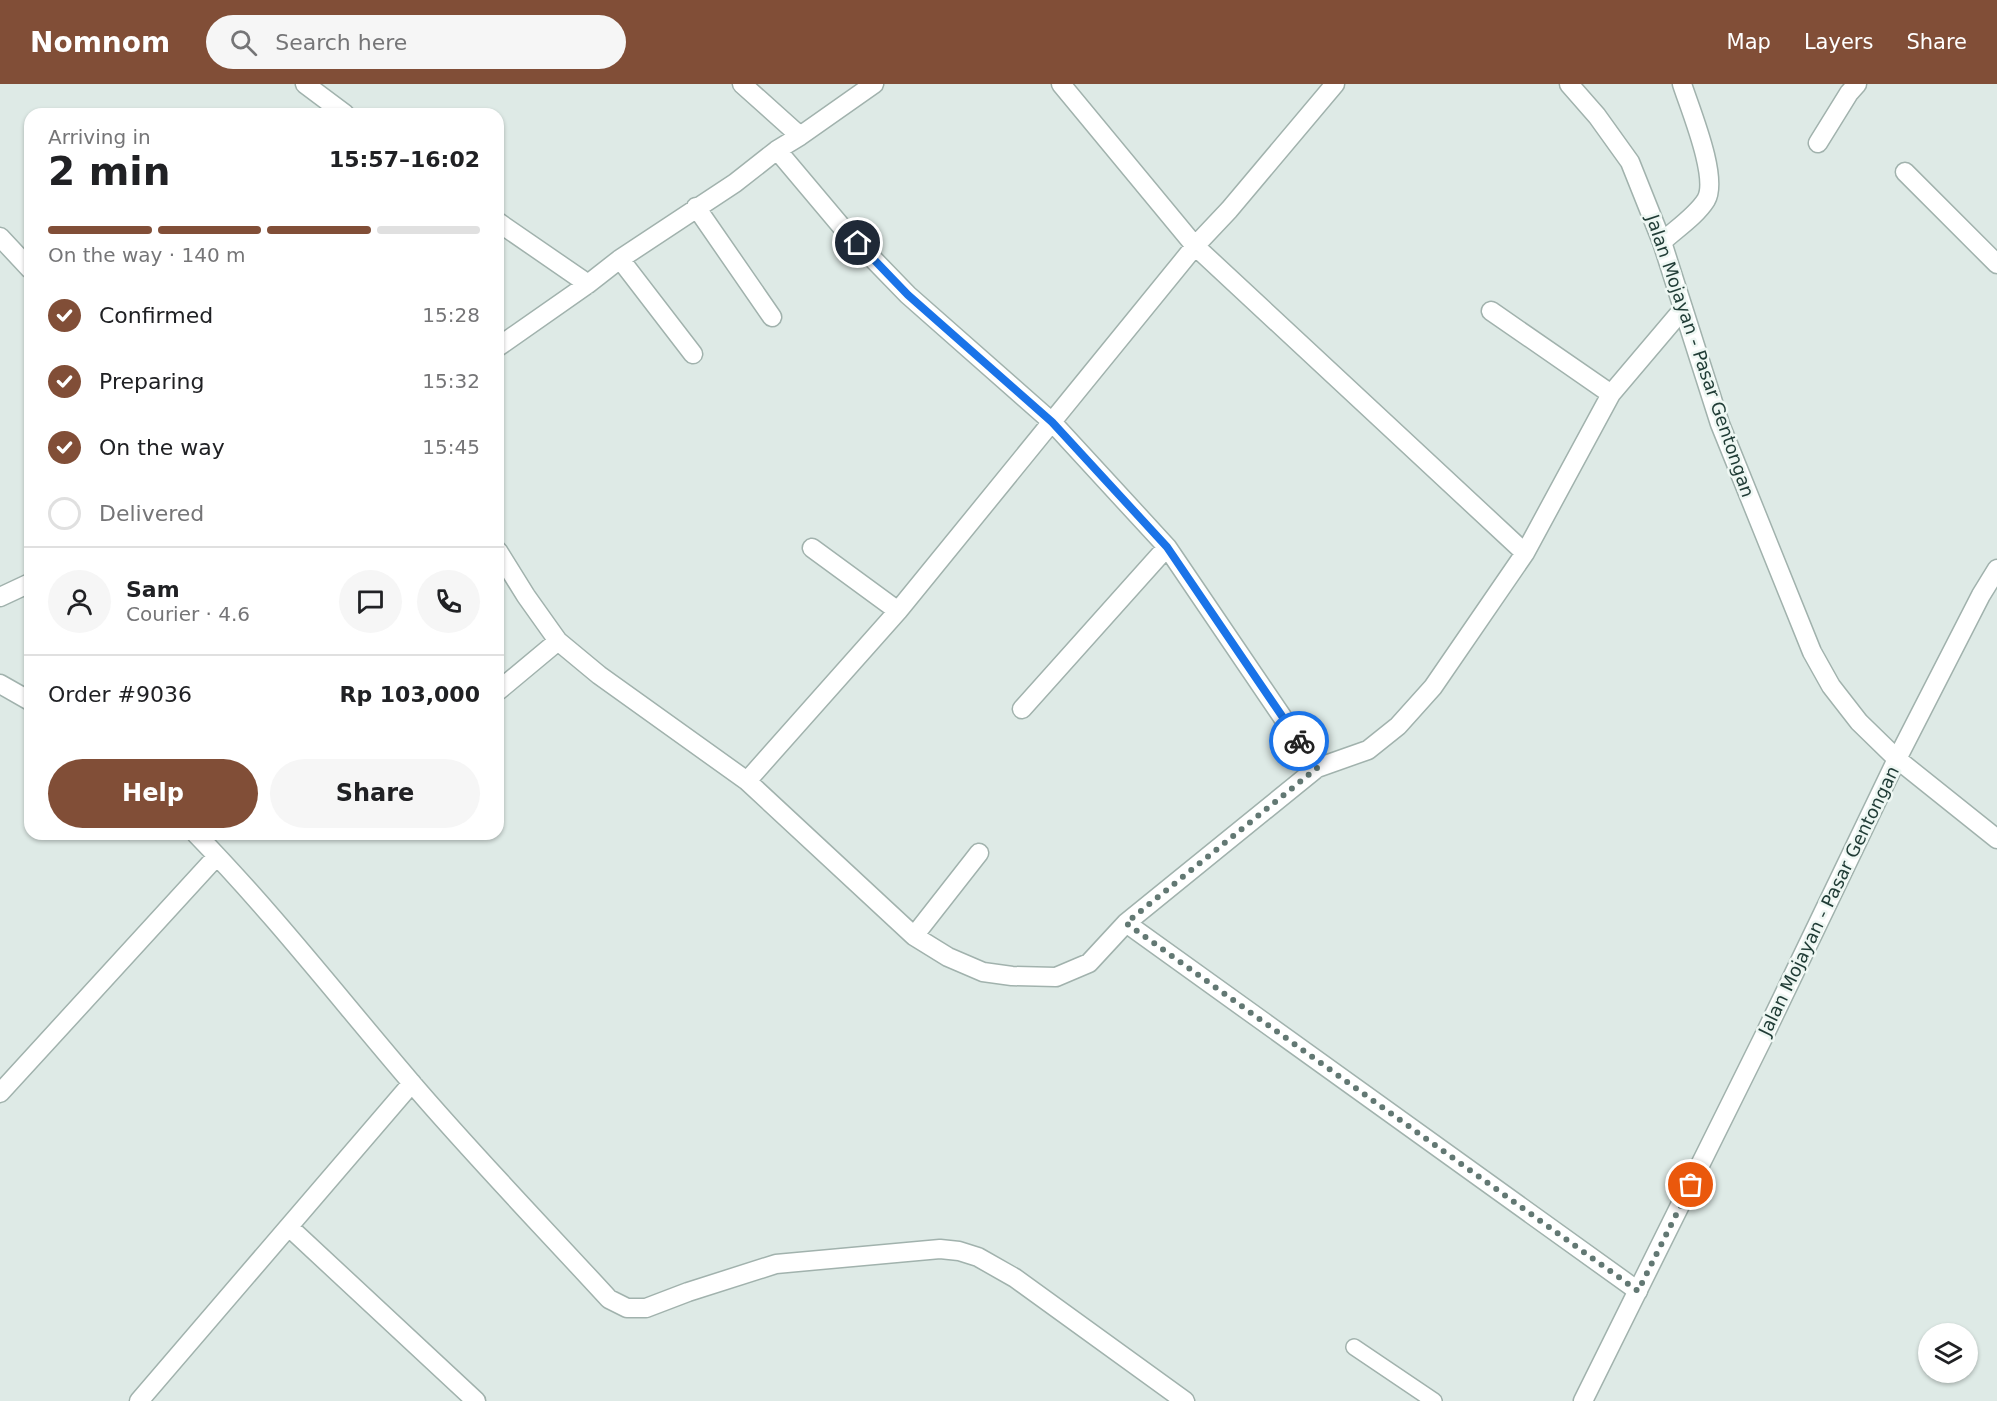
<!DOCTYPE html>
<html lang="en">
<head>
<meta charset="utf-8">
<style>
  body { margin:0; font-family:"DejaVu Sans",sans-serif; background:#f6f6f6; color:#202124; height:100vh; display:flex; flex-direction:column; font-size:22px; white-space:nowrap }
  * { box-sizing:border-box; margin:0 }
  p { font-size:20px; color:#757577 }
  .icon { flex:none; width:33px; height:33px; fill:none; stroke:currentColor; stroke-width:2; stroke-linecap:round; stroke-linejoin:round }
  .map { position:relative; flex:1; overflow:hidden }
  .sheet { position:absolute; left:24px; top:24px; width:480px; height:732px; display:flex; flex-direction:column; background:#fff; border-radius:18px; box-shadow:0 2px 4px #0004 }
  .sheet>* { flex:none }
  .tools { position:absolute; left:1918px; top:1239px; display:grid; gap:12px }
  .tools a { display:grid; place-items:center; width:60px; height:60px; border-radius:50%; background:#fff; box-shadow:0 2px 4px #0004; font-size:30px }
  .pin { position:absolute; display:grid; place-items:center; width:51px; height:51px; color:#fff; margin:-26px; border:3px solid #fff; border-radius:50%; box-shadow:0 2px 6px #0007 }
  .courier { position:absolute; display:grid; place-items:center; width:60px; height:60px; margin:-30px; border:4px solid #1a73e8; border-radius:50%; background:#fff; color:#222; box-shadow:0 2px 8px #0007 }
  .headline em { font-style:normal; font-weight:600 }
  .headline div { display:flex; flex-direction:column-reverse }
  .headline { display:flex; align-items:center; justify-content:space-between; height:102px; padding:0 24px }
  h1 { font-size:39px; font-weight:600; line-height:45px }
  .bar { display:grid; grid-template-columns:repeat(4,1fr); gap:9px 6px; align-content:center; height:72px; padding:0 24px }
  .bar i { height:8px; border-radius:4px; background:#e0e0e0 }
  .bar .active { background:#814e37 }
  .bar p { grid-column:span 4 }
  .line { display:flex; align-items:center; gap:15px; padding:0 24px; border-top:2px solid #e0e0e0 }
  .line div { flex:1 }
  .round { display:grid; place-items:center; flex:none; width:63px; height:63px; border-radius:32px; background:#f6f6f6 }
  ol { padding:0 24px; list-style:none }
  li { display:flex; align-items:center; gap:18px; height:66px }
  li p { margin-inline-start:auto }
  li .icon { padding:6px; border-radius:50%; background:#814e37; color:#fff; stroke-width:4 }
  li:last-child { color:#757577 }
  li i { width:33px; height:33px; border:3px solid #e0e0e0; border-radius:50% }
  .cta { display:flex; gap:12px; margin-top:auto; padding:12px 24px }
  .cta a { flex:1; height:69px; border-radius:36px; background:#814e37; color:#fff; font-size:24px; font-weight:600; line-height:69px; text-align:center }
  .cta a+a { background:#f6f6f6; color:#202124 }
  header { display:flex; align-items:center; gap:36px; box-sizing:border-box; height:84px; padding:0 30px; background:#814e37; color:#fff }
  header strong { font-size:28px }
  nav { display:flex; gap:33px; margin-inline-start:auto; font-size:21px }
  .search { width:420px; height:54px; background:#f6f6f6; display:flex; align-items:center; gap:15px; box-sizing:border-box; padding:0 21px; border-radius:33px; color:#757577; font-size:22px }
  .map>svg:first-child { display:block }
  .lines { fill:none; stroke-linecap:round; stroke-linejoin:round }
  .service-casing { stroke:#a1b2ad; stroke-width:18 }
  .minor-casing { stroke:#a1b2ad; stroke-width:21 }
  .tertiary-casing { stroke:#a1b2ad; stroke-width:21 }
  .service { stroke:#fff; stroke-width:15 }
  .minor { stroke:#fff; stroke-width:18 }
  .tertiary { stroke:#fff; stroke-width:18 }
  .done { stroke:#627873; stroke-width:6; stroke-dasharray:0 10.8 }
  .route { stroke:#1a73e8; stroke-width:8 }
  .labels { text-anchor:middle; stroke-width:5; stroke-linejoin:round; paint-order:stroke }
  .street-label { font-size:18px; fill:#1f3b35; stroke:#eef7f3 }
</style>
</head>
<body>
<header>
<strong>Nomnom</strong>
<div class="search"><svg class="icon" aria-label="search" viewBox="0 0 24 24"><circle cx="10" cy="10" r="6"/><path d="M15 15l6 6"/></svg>Search here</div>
<nav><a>Map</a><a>Layers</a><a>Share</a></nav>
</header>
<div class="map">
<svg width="1997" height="1317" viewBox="0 0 1997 1317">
  <rect width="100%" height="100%" fill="#deeae6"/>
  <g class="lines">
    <defs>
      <path id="service" d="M1354,1263L1434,1317"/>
      <path id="minor" d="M305,0L345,30
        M742,0L800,52
        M1061,0L1195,162L1525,469
        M1818,59L1849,9L1857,0
        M777,66L841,142L908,211L1052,338L1167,463L1317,684
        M1905,88L1997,180
        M696,123L772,233
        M498,138L588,200
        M0,153L30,185
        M1662,158C1676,145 1696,132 1706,116C1719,94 1690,25 1682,0
        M620,175L693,270
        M1491,227L1611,310
        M498,263L588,200L620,175L735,99L777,66L800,52L874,0
        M812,464L898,527
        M498,467L526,512L558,557L599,591L747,697L914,852L948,873L983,888L1012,892L1056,893L1089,879L1126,839L1317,684L1368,666L1398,642L1433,603L1525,469L1611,310L1683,225
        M1997,485L1981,511L1897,675L1997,755
        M0,513L30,499
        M0,600L30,617
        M498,607L558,557
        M1022,625L1167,463
        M747,697L898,527L1195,162L1229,126L1335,0
        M196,750C272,828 339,914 410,997C474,1072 543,1143 609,1215L627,1224H646L688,1208L776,1180L940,1165L959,1167L978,1173L1015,1194L1185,1317
        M1126,839L1638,1207
        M914,852L979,769
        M0,1009L217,772
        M289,1143L476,1317
        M139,1317L412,999"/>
      <path id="tertiary" d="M1569,0L1597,32L1630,78L1662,158L1720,340L1812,568L1831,602L1859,638L1897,675L1764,952L1583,1317"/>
    </defs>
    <use href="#service" class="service-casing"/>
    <use href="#minor" class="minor-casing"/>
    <use href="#tertiary" class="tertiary-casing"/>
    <use href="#service" class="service"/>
    <use href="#minor" class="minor"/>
    <use href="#tertiary" class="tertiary"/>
  </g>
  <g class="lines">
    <path class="done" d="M1299,657L1317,684L1126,839L1638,1207L1691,1101"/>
    <path class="route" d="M858,159L908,211L1052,338L1167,463L1299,657"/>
  </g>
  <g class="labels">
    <g class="street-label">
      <text transform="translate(1700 272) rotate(71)" y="6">Jalan Mojayan - Pasar Gentongan</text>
      <text transform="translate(1829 817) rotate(-64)" y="6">Jalan Mojayan - Pasar Gentongan</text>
    </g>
  </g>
</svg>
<div class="tools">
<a><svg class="icon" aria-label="layers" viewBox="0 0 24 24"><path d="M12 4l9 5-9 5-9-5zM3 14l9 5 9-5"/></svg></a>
</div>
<div class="pin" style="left:1691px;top:1101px;background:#ea580c"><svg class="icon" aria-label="bag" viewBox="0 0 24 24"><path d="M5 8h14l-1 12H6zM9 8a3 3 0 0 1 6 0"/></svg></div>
<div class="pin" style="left:858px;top:159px;background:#1f2937"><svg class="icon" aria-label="home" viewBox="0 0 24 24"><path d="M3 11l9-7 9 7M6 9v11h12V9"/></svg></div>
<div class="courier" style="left:1299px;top:657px"><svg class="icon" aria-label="bike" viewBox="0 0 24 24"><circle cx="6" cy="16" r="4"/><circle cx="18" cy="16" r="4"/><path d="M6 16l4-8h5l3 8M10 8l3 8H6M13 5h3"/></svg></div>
<section class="sheet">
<div class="headline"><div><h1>2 min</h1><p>Arriving in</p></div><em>15:57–16:02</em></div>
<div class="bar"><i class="active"></i><i class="active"></i><i class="active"></i><i></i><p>On the way · 140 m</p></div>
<ol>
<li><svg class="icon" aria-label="check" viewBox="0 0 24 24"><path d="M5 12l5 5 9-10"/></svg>Confirmed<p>15:28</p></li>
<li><svg class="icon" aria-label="check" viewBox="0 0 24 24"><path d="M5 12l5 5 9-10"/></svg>Preparing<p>15:32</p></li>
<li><svg class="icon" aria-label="check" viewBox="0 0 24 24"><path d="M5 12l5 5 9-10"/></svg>On the way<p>15:45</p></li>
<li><i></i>Delivered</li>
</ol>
<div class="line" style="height:108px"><a class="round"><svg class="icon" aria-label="person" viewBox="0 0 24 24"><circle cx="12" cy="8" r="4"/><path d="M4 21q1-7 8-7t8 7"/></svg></a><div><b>Sam</b><p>Courier · 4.6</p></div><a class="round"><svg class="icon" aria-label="chat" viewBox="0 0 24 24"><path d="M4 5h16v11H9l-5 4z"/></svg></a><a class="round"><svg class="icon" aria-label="phone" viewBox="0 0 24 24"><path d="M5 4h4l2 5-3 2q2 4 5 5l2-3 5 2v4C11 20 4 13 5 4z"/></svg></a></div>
<div class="line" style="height:78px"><div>Order #9036</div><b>Rp 103,000</b></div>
<div class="cta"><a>Help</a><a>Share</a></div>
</section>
</div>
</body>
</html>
